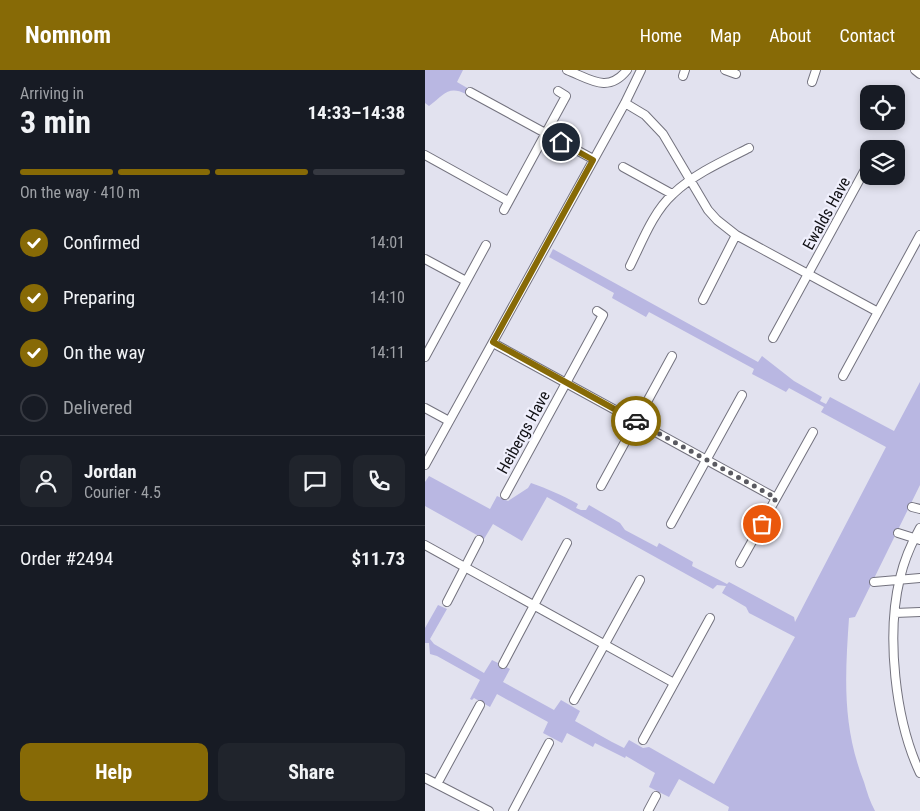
<!DOCTYPE html>
<html lang="en">
<head>
<meta charset="utf-8">
<style>
  body { margin:0; font-family:"Roboto Condensed",sans-serif; background:#20242c; color:#f1f3f6; height:100vh; display:flex; flex-direction:column; font-size:19px; white-space:nowrap }
  * { box-sizing:border-box; margin:0 }
  p { font-size:16px; color:#9ea1a6 }
  .icon { flex:none; width:28px; height:28px; fill:none; stroke:currentColor; stroke-width:2; stroke-linecap:round; stroke-linejoin:round }
  .map { position:relative; flex:1; overflow:hidden }
  .drawer { display:flex; flex-direction:column; background:#171b24; width:425px }
  .drawer>* { flex:none }
  .tools { position:absolute; left:435px; top:15px; display:grid; gap:10px }
  .tools a { display:grid; place-items:center; width:45px; height:45px; border-radius:10px; background:#171b24; box-shadow:0 2px 8px #0003; font-size:25px }
  .pin { position:absolute; display:grid; place-items:center; width:42px; height:42px; color:#fff; margin:-21px; border:2px solid #fff; border-radius:50%; box-shadow:0 1px 5px #0007 }
  .courier { position:absolute; display:grid; place-items:center; width:50px; height:50px; margin:-25px; border:4px solid #876a06; border-radius:50%; background:#fff; color:#222; box-shadow:0 1px 6px #0007 }
  .summary em { font-style:normal; font-weight:700 }
  .summary div { display:flex; flex-direction:column-reverse }
  .summary { display:flex; align-items:center; justify-content:space-between; height:85px; padding:0 20px }
  h1 { font-size:32px; font-weight:700; line-height:38px }
  .bar { display:grid; grid-template-columns:repeat(4,1fr); gap:8px 5px; align-content:center; height:60px; padding:0 20px }
  .bar i { height:6px; border-radius:4px; background:#363941 }
  .bar .active { background:#876a06 }
  .bar p { grid-column:span 4 }
  .line { display:flex; align-items:center; gap:12px; padding:0 20px; border-top:1px solid #363941 }
  .line div { flex:1 }
  .round { display:grid; place-items:center; flex:none; width:52px; height:52px; border-radius:10px; background:#20242c }
  ol { padding:0 20px; list-style:none }
  li { display:flex; align-items:center; gap:15px; height:55px }
  li p { margin-inline-start:auto }
  li .icon { padding:5px; border-radius:50%; background:#876a06; color:#fff; stroke-width:4 }
  li:last-child { color:#9ea1a6 }
  li i { width:28px; height:28px; border:2px solid #363941; border-radius:50% }
  .primary-button { display:flex; gap:10px; margin-top:auto; padding:10px 20px }
  .primary-button a { flex:1; height:58px; border-radius:10px; background:#876a06; color:#fff; font-size:20px; font-weight:700; line-height:58px; text-align:center }
  .primary-button a+a { background:#20242c; color:#f1f3f6 }
  header { display:flex; align-items:center; gap:30px; box-sizing:border-box; height:70px; padding:0 25px; background:#876a06; color:#fff }
  header strong { font-size:24px }
  nav { display:flex; gap:28px; margin-inline-start:auto; font-size:18px }
  main { display:flex; flex:1; min-height:0 }
  .map>svg:first-child { display:block }
  .green { fill:#b9b7e2 }
  .lines { fill:none; stroke-linecap:round; stroke-linejoin:round }
  .street-casing { stroke:#73727e; stroke-width:10 }
  .street { stroke:#fff; stroke-width:8 }
  .done { stroke:#5a5a61; stroke-width:5; stroke-dasharray:0 9 }
  .route { stroke:#876a06; stroke-width:6 }
  .labels { text-anchor:middle; stroke-width:4.5; stroke-linejoin:round; paint-order:stroke }
  .street-label { font-size:16px; fill:#111115; stroke:#efeffc }
</style>
</head>
<body>
<header>
<strong>Nomnom</strong>
<nav><a>Home</a><a>Map</a><a>About</a><a>Contact</a></nav>
</header>
<main>
<section class="drawer">
<div class="summary"><div><h1>3 min</h1><p>Arriving in</p></div><em>14:33–14:38</em></div>
<div class="bar"><i class="active"></i><i class="active"></i><i class="active"></i><i></i><p>On the way · 410 m</p></div>
<ol>
<li><svg class="icon" aria-label="check" viewBox="0 0 24 24"><path d="M5 12l5 5 9-10"/></svg>Confirmed<p>14:01</p></li>
<li><svg class="icon" aria-label="check" viewBox="0 0 24 24"><path d="M5 12l5 5 9-10"/></svg>Preparing<p>14:10</p></li>
<li><svg class="icon" aria-label="check" viewBox="0 0 24 24"><path d="M5 12l5 5 9-10"/></svg>On the way<p>14:11</p></li>
<li><i></i>Delivered</li>
</ol>
<div class="line" style="height:90px"><a class="round"><svg class="icon" aria-label="person" viewBox="0 0 24 24"><circle cx="12" cy="8" r="4"/><path d="M4 21q1-7 8-7t8 7"/></svg></a><div><b>Jordan</b><p>Courier · 4.5</p></div><a class="round"><svg class="icon" aria-label="chat" viewBox="0 0 24 24"><path d="M4 5h16v11H9l-5 4z"/></svg></a><a class="round"><svg class="icon" aria-label="phone" viewBox="0 0 24 24"><path d="M5 4h4l2 5-3 2q2 4 5 5l2-3 5 2v4C11 20 4 13 5 4z"/></svg></a></div>
<div class="line" style="height:65px"><div>Order #2494</div><b>$11.73</b></div>
<div class="primary-button"><a>Help</a><a>Share</a></div>
</section>
<div class="map">
<svg width="495" height="741" viewBox="0 0 495 741">
  <rect width="100%" height="100%" fill="#e2e2ef"/>
  <path class="green" d="M0,0H38L32,12L44,19L41,24C23,15 19,25 4,36L0,33Z
    M128,179L333,292L337,286L369,311L397,327L395,331L401,334L405,327L469,361L495,312V415L430,547L424,548C420,607 417,656 439,712C442,722 445,732 450,741H303L304,737L254,709L244,727L224,717L230,703L201,686L200,688L170,673L168,677L142,663L137,673L118,663L123,652L72,624L65,637L49,628L47,630L45,629L55,610L12,586L5,584L4,573H0V558L13,535L22,539L5,569L9,574L59,603L67,590L85,599L78,612L129,640L136,630L155,641L150,651C167,660 182,670 199,678L204,670L218,678L224,677L289,714L370,567L324,543L321,537L297,523L301,516L292,515L288,519L122,427L97,471L68,454L59,469L0,436V412L4,406L65,439L72,426L83,431L103,418L106,413C123,419 137,425 153,434L151,438L156,440H161L164,435L195,453L200,460L232,477L234,473L268,492L267,496L302,514L304,512L369,547L370,552L461,377L396,342L399,337L364,318L361,322L327,304L329,299L224,242L221,247L187,228L189,223L124,187Z"/>
  <g class="lines">
    <defs>
      <path id="street" d="M142,0C165,9 183,24 202,0
        M300,0L311,4
        M490,0L495,4
        M258,6L260,0
        M387,12L391,0
        M45,22L168,89
        M200,33L220,45L238,64L283,140L292,150L311,165
        M0,85L83,131
        M198,97L247,124
        M79,140L141,26L133,21
        M0,189L41,211
        M205,196C217,172 228,142 248,124C269,104 298,91 324,78
        M278,230L311,165L453,242
        M348,268L442,96
        M68,273L351,428
        M0,287L61,175
        M418,306L495,165
        M0,338L24,351
        M0,395L200,33L216,0
        M176,416L247,286
        M80,425L178,245L172,241
        M487,437L495,439
        M246,454L317,325
        M495,458C486,474 479,491 475,508C461,565 470,650 495,703
        M473,463L495,470
        M0,475L249,613
        M315,493L388,362
        M449,512L495,508
        M22,532L54,470
        M470,543L495,542
        M78,594L142,473
        M149,630L215,510
        M218,670L285,548
        M0,708L64,741
        M12,714L55,635
        M88,741L124,673
        M223,741L231,726"/>
    </defs>
    <use href="#street" class="street-casing"/>
    <use href="#street" class="street"/>
  </g>
  <g class="lines">
    <path class="done" d="M211,351L351,428L337,454"/>
    <path class="route" d="M136,72L168,90L68,272L211,351"/>
  </g>
  <g class="labels">
    <g class="street-label">
      <text transform="translate(401 143) rotate(-61)" y="6">Ewalds Have</text>
      <text transform="translate(98 362) rotate(-61)" y="6">Heibergs Have</text>
    </g>
  </g>
</svg>
<div class="tools">
<a><svg class="icon" aria-label="locate" viewBox="0 0 24 24"><circle cx="12" cy="12" r="6"/><path d="M12 2v4M12 18v4M2 12h4M18 12h4"/></svg></a>
<a><svg class="icon" aria-label="layers" viewBox="0 0 24 24"><path d="M12 4l9 5-9 5-9-5zM3 14l9 5 9-5"/></svg></a>
</div>
<div class="pin" style="left:337px;top:454px;background:#ea580c"><svg class="icon" aria-label="bag" viewBox="0 0 24 24"><path d="M5 8h14l-1 12H6zM9 8a3 3 0 0 1 6 0"/></svg></div>
<div class="pin" style="left:136px;top:72px;background:#1f2937"><svg class="icon" aria-label="home" viewBox="0 0 24 24"><path d="M3 11l9-7 9 7M6 9v11h12V9"/></svg></div>
<div class="courier" style="left:211px;top:351px"><svg class="icon" aria-label="car" viewBox="0 0 24 24"><path d="M5 17H2v-5l4-1 3-4h7l3 4 3 1v5h-3M9 17h6M6 11h13"/><circle cx="7" cy="17" r="2"/><circle cx="17" cy="17" r="2"/></svg></div>
</div>
</main>
</body>
</html>
